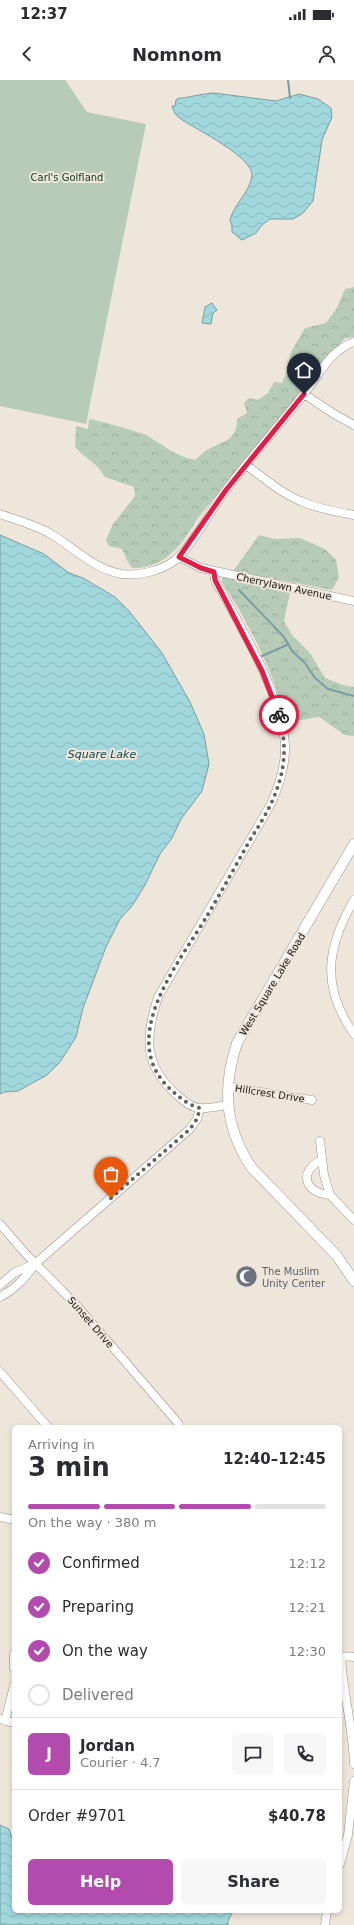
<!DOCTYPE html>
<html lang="en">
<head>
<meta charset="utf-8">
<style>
  body { margin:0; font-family:"DejaVu Sans",sans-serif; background:#f7f7f7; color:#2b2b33; height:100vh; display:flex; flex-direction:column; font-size:15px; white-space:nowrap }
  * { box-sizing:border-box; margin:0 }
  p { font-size:13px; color:#7c7c81 }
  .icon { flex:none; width:22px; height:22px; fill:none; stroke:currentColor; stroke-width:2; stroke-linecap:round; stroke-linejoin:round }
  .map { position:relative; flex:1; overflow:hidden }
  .drawer { position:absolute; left:12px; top:1345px; width:330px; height:488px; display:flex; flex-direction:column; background:#fff; border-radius:6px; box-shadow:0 2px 6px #0003 }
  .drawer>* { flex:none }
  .pin { position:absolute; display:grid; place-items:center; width:34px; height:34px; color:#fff; margin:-41px -17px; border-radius:50% 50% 50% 0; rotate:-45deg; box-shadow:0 0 4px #0007 }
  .pin .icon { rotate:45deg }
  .courier { position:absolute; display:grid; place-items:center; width:40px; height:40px; margin:-20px; border:3px solid #e11d48; border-radius:50%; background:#fff; color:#222; box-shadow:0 1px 5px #0007 }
  .headline em { font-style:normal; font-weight:800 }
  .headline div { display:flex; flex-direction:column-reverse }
  .headline { display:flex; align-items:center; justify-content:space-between; height:68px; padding:0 16px }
  h1 { font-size:26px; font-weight:800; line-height:30px }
  .bar { display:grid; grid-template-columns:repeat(4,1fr); gap:6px 4px; align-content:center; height:48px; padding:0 16px }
  .bar i { height:5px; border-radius:3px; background:#e1e1e2 }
  .bar .on { background:#b34baf }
  .bar p { grid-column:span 4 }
  .line { display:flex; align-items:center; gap:10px; padding:0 16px; border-top:1px solid #e1e1e2 }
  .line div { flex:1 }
  .round { display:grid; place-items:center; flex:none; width:42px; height:42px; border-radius:6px; background:#f7f7f7 }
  ol { padding:0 16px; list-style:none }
  li { display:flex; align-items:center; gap:12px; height:44px }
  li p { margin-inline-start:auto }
  li .icon { padding:4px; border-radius:50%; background:#b34baf; color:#fff; stroke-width:4 }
  li:last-child { color:#7c7c81 }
  li i { width:22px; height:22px; border:2px solid #e1e1e2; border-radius:50% }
  .cta { display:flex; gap:8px; margin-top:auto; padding:8px 16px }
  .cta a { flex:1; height:46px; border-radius:6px; background:#b34baf; color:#fff; font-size:16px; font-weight:800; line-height:46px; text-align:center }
  .cta a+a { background:#f7f7f7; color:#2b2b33 }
  .status { display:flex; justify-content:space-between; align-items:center; height:28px; padding:0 20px; background:#fff; direction:ltr }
  .status svg { height:11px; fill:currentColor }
  header { display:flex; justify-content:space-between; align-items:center; height:52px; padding:0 16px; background:#fff; font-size:18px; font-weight:800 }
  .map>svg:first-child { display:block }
  .forest { fill:url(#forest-crowns) }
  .park { fill:#b6ccb8 }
  .water { fill:url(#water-waves); stroke:#789ea1 }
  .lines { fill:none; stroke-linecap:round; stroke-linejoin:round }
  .stream { stroke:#789ea1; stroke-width:2 }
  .minor-casing { stroke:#9a9288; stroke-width:9 }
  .tertiary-casing { stroke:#9a9288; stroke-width:11 }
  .minor { stroke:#fff; stroke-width:8 }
  .tertiary { stroke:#fff; stroke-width:10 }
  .done { stroke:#65605a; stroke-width:4; stroke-dasharray:0 7.2 }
  .route { stroke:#e11d48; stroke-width:5 }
  .labels { text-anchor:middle; stroke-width:4; stroke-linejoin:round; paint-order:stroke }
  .park-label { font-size:10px; fill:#013b13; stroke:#efe6db }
  .street-label { font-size:10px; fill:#1b1815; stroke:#efe6db }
  .worship-label { font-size:10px; fill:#5b616d; stroke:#efe6db; text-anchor:start }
  .water-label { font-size:11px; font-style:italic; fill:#13464a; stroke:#efe6db }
</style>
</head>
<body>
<div class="status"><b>12:37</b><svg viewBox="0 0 49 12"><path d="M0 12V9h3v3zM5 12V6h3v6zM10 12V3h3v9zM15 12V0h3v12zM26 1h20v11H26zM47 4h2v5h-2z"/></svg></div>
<header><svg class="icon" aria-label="back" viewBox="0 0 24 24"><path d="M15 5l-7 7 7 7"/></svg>Nomnom<svg class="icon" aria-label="person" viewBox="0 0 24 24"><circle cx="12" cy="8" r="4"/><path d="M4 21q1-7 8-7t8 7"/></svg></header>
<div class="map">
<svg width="354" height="1845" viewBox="0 0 354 1845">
  <defs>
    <pattern id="forest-crowns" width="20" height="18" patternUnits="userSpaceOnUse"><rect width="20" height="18" fill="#b6ccb8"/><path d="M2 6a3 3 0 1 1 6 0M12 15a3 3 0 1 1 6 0" fill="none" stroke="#9cae9d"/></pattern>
    <pattern id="water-waves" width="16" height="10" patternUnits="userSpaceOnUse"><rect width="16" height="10" fill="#a0d8dd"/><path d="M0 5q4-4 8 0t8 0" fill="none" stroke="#89b9bd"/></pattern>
  </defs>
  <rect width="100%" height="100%" fill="#efe6db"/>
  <path class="forest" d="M354,207V257L345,258L198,438C182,464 166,489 132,488L128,482L122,469L109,466L106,460L113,444L135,416L134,407L105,397C97,383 86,379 75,367L76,346L88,349L89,339C93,339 143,353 146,355C163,365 175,376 195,380C199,377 203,372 207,370C223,360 237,362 237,339L247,333L244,323L249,318L258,320L268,313L274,302L282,303L286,294L291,272L305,248L326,243L337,228L345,209Z
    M259,455L275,459L300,458L325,469L336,480L339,497L332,510L233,491Z
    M225,496L287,508L290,512L284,541L292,555L310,573L325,598L343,605L354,607V656L345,655L319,637L295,641L284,635C274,592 247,540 222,502V498Z"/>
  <path class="park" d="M0,0H65L87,32L146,44L86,344L0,326Z"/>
  <path class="water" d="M214,13L276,21L299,14L318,19L331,28L332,37L322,60L313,121L303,133L293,139H270L262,145L256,153L242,160L232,152V146L230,140C234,124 250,112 252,96C254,77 195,49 181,39L175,34L172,26H175L176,20L179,18C182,19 205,13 214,13Z
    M212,223L217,230L213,233L211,244L202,243L205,227Z
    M0,455L44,474L69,493L83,498L115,517L129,531L162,573L190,622L204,654L209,684L202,711L181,739L172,758L160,774L145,805L132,826L120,839L106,867L83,928L76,957L60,982L47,995L18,1011L4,1012L0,1014Z
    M0,1745L9,1749L14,1764V1831H233L228,1841V1845H0Z"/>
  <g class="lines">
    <path class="stream" d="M288,0L290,18
      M239,510L284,557L292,571L305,583L315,598L328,609L354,616
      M262,576L289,564"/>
    <defs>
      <path id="minor" d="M304,314L334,334L354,345
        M246,385C264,398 282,414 303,422C319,429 337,432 354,435
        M0,434C16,440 36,445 51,454C73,467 95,490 122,494C139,496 160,491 174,481C190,469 212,428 226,410C251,377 279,346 304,314C319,295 330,270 354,262
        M179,477L201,488L354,521
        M214,492L215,500C240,545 282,615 285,665C286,686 279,706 271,724L158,917C145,957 143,985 177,1015C183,1020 191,1028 200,1028C209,1029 219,1026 228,1025
        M354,820C326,868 321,907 354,954
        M228,1007L312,1020
        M320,1061L324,1095L330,1115L354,1140
        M322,1080C298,1091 304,1113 330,1115
        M0,1144L26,1174L79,1228L178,1343
        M0,1205L14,1193L34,1184
        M0,1217C16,1209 26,1197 36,1183L190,1049L197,1039L200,1028
        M0,1292L48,1347
        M0,1437L14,1440
        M14,1574V1588
        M340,1576L354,1577
        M341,1577C343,1613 353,1647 354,1684
        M1,1639L14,1643
        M5,1641L14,1606
        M340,1784L348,1755L354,1701
        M325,1845L327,1831"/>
      <path id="tertiary" d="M354,764L237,963C222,1008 225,1047 251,1087L337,1176L354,1201"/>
    </defs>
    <use href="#minor" class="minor-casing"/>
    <use href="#tertiary" class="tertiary-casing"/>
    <use href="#minor" class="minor"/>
    <use href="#tertiary" class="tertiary"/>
  </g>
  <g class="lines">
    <path class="done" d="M111,1118L190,1049L197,1039L200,1028C188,1025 179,1017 170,1009C116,958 179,883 207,836C222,811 236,785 250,760C260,744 271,727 277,709C286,684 286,661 279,635"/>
    <path class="route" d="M279,635L262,591L215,500L214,492L201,488L179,477L226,410L304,314"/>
  </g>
  <defs>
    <symbol id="mosque-disc" viewBox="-11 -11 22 22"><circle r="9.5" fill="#6b7280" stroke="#efe6db"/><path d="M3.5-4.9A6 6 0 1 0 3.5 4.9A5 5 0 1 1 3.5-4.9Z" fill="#fff"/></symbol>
  </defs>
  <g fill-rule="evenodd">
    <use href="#mosque-disc" x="234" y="1184" width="25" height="25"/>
  </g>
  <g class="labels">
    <g class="park-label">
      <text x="67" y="101">Carl's Golfland</text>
    </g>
    <g class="street-label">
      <text transform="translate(284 506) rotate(12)" y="4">Cherrylawn Avenue</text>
      <text transform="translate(272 904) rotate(-59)" y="4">West Square Lake Road</text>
      <text transform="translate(270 1013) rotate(9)" y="4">Hillcrest Drive</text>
      <text transform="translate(91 1242) rotate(49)" y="4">Sunset Drive</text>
    </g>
    <g class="worship-label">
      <text x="262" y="1195">The Muslim<tspan x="262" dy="12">Unity Center</tspan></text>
    </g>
    <g class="water-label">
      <text x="102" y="678">Square Lake</text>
    </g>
  </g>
</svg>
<div class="pin" style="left:111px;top:1118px;background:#ea580c"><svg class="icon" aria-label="bag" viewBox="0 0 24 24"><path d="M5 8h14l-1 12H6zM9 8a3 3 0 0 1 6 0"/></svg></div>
<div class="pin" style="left:304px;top:314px;background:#1f2937"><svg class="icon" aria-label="home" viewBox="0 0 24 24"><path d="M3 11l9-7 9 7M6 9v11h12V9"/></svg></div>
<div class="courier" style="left:279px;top:635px"><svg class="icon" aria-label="bike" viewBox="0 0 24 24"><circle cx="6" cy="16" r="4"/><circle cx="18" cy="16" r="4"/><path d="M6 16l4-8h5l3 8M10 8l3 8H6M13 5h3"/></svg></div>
<section class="drawer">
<div class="headline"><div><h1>3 min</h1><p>Arriving in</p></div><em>12:40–12:45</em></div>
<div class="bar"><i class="on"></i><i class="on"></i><i class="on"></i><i></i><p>On the way · 380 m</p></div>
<ol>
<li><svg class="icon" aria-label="check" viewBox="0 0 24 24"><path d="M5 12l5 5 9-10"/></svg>Confirmed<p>12:12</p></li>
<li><svg class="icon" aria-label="check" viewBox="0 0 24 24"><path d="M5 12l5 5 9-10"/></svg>Preparing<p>12:21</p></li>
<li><svg class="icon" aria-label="check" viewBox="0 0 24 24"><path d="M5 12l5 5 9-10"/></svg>On the way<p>12:30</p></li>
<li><i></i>Delivered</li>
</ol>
<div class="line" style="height:72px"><b class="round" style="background:#b34baf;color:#fff">J</b><div><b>Jordan</b><p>Courier · 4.7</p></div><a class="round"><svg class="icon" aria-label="chat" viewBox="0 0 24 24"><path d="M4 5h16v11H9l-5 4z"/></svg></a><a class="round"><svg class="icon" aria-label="phone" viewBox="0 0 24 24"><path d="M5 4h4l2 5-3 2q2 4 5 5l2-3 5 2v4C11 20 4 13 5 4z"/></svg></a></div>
<div class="line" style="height:52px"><div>Order #9701</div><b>$40.78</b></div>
<div class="cta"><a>Help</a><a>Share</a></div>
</section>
</div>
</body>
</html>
